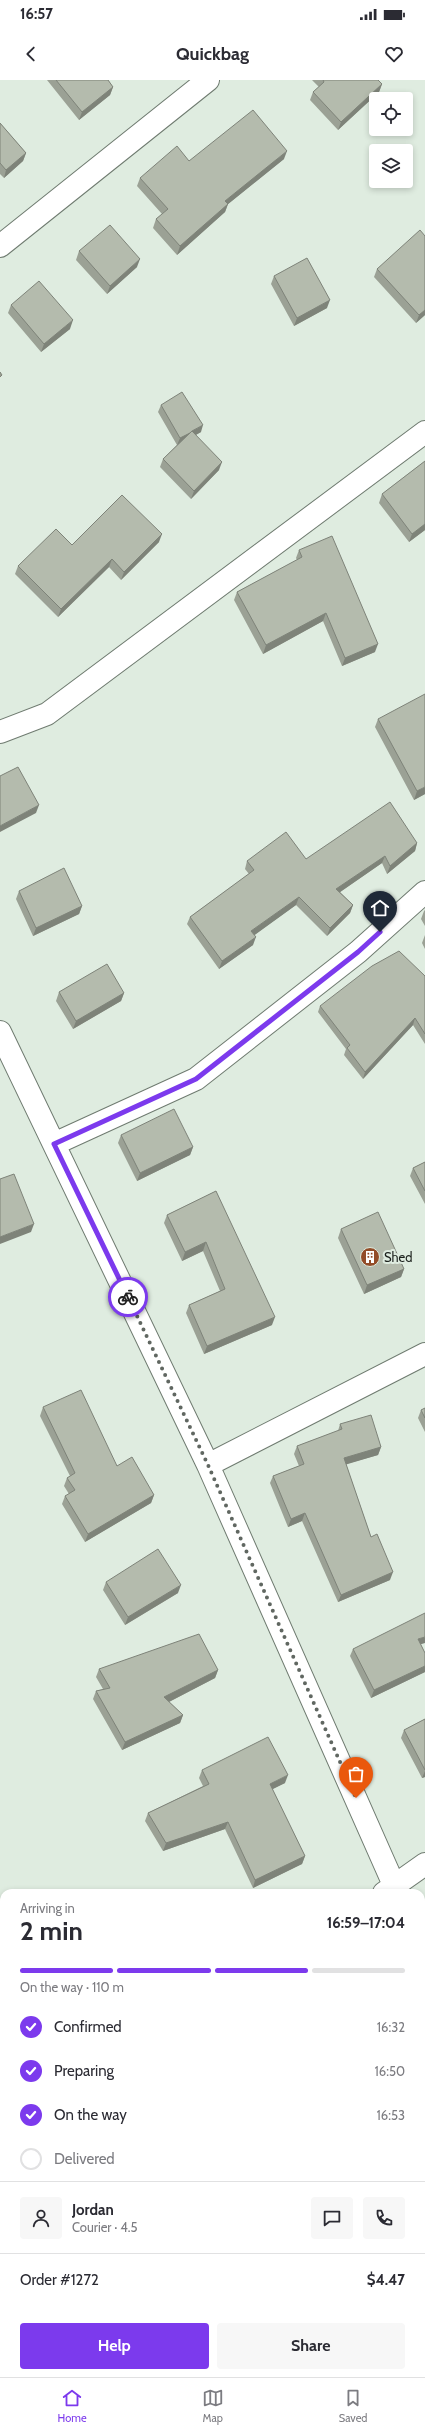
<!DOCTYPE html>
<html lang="en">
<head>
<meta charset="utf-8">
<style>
  body { margin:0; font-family:Cabin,sans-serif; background:#f7f7f7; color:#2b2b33; height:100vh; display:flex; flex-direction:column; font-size:15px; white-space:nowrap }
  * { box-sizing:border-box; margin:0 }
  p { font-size:13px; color:#7c7c81 }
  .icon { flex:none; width:22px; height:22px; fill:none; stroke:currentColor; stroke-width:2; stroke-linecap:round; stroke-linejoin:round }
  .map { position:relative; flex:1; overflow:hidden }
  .sheet { position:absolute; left:0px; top:1809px; width:425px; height:488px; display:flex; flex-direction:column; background:#fff; border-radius:12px 12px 0 0; box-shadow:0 2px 6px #0003 }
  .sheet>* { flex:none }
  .tools { position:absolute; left:369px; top:12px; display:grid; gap:8px }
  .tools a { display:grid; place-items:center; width:44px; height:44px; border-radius:4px; background:#fff; box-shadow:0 2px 6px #0003; font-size:20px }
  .pin { position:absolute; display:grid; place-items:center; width:34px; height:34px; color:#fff; margin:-41px -17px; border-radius:50% 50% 50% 0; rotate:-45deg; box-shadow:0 0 4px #0007 }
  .pin .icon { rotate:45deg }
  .courier { position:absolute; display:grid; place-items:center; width:40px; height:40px; margin:-20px; border:3px solid #7c3aed; border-radius:50%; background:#fff; color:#222; box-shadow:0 1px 5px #0007 }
  .summary em { font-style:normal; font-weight:700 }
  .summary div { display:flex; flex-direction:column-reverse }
  .summary { display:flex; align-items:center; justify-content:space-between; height:68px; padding:0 20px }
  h1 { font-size:26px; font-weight:700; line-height:30px }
  .bar { display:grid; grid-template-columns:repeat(4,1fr); gap:6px 4px; align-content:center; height:48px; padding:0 20px }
  .bar i { height:5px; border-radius:3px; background:#e1e1e2 }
  .bar .on { background:#7c3aed }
  .bar p { grid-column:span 4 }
  .line { display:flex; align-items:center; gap:10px; padding:0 20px; border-top:1px solid #e1e1e2 }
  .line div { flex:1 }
  .round { display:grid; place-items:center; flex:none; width:42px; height:42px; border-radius:4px; background:#f7f7f7 }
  ol { padding:0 20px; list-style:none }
  li { display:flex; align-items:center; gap:12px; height:44px }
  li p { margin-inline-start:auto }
  li .icon { padding:4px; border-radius:50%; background:#7c3aed; color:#fff; stroke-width:4 }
  li:last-child { color:#7c7c81 }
  li i { width:22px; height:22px; border:2px solid #e1e1e2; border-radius:50% }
  .cta { display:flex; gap:8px; margin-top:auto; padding:8px 20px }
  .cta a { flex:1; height:46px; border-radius:4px; background:#7c3aed; color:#fff; font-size:16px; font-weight:700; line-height:46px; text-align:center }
  .cta a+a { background:#f7f7f7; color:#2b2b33 }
  .status { display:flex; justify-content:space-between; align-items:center; height:28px; padding:0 20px; background:#fff; direction:ltr }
  .status svg { height:11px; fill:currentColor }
  header { display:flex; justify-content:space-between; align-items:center; height:52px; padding:0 20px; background:#fff; font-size:18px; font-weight:700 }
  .tabs { display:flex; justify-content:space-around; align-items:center; height:56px; border-top:1px solid #e1e1e2; background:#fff; font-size:11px; color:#7c7c81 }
  .tabs a { display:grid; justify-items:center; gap:2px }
  .tabs .on { color:#7c3aed }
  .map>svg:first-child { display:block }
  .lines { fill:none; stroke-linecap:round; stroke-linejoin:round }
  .stream { stroke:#6bcac3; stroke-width:10 }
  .street-casing { stroke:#6f7b70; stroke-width:24 }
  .street { stroke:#fff; stroke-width:22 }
  .wall { fill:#9ba195 }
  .shaded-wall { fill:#7e8379 }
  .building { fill:#b4bbad; stroke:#7e8379 }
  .done { stroke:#606761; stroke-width:4; stroke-dasharray:0 7.2 }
  .route { stroke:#7c3aed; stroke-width:5 }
  .labels { text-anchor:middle; stroke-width:4; stroke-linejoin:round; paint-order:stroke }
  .poi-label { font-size:13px; fill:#1b201c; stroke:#dfece0; text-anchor:start }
</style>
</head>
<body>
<div class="status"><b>16:57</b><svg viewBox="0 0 49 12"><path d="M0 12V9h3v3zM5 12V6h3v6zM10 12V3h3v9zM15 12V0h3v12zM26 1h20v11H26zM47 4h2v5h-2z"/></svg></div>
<header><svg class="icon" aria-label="back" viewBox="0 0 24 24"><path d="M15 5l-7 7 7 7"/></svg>Quickbag<svg class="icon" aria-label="heart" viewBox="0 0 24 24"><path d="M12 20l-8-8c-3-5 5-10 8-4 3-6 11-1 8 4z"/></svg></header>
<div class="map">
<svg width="425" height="2297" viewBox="0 0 425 2297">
  <rect width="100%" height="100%" fill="#dfece0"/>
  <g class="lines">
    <path class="stream" d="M421,1836L425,1833
      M0,2143L4,2140"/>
    <defs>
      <path id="street" d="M0,166L208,0
        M0,652L47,634L425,352
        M0,952L208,1385L394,1805
        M54,1064L196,999L358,872L425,812
        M208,1385L425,1274
        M384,1813L425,1784
        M0,2090L4,2087"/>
    </defs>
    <use href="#street" class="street-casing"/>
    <use href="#street" class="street"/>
  </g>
  <path class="wall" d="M47,0H108L113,7L110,15L79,40Z
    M312,0H378L382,4L379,12L338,50L310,20L313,12L319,7Z
    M0,43L26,73L23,81L4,98L0,94Z
    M284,79L228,124L225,132L177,175L153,148L156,139L162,134L137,106L140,98L189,81Z
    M425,156V235L416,243L374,197L377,189Z
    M79,171L137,187L107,214L76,180Z
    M274,196L327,228L294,246L271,204Z
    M11,225L70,249L41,272L8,233Z
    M161,325L201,352L196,355L219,390L191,419L160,387L163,379L177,365L158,332Z
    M425,381V450L409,462L379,423L382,414Z
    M159,462L121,500L109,487L58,537L15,494L18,486L72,465Z
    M299,470L375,572L342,586L323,541L263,574L234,520L237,512L297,480L296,478Z
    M378,639L425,714L414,720L375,647Z
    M417,763L415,771L387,794L382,783L340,812L353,825L350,833L327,856L296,825L254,855L253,865L219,889L187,844L190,837L249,794L245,789L247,781L306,779Z
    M19,811L82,826L79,834L33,856L16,819Z
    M425,830V846L421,839L424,831Z
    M425,855V869L422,863Z
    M425,896V964L413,945L363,999L344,975L346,969L318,932L320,926Z
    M59,912L124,913L121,921L73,949L56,921Z
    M121,1055L193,1067L190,1075L137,1101L118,1063Z
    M425,1082V1124L410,1096L413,1088Z
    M216,1111L272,1245L204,1274L186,1233L189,1225L220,1211L203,1171L182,1181L164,1143L167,1135Z
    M341,1149L404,1189L401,1197L364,1214L338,1158Z
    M43,1327L154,1415L151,1423L85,1462L62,1424L65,1416L69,1414L64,1406L67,1398L70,1396L40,1336Z
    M425,1328V1352L418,1338L421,1330Z
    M340,1344L381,1367L378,1375L346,1384L371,1457L390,1500L338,1522L302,1441L288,1447L270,1403L273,1396L299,1386L294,1374L297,1366L338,1351Z
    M106,1502L178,1513L125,1545L103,1510Z
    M421,1565L425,1573V1592L371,1618L350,1576L353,1569Z
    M99,1589L218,1590L215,1598L169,1622L183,1635L180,1643L122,1670L93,1619L96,1611L103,1609L96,1597Z
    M425,1639V1697L422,1698L401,1658L404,1650Z
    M202,1690L285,1703L272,1709L305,1776L302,1784L253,1808L225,1749L163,1771L145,1741L148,1733L203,1706L199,1698Z"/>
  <path class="shaded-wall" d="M382,4L379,12L338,50L341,42Z
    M113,7L110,15L79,40L82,32Z
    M287,71L284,79L222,129L225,121Z
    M26,73L23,81L4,98L6,90Z
    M228,124L225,132L177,175L180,166Z
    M140,179L137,187L107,214L110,206Z
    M330,220L327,228L294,246L297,238Z
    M425,230V235L416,243L419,235Z
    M73,240L70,249L41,272L44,264Z
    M203,345L201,352L177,365L180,358Z
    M222,382L219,390L191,419L194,411Z
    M425,444V450L409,462L412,454Z
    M162,454L159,462L121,500L124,492Z
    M112,479L109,487L58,537L61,529Z
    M326,533L323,541L263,574L266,565Z
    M378,564L375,572L342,586L345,578Z
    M425,707V714L414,720L417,711Z
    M39,725L36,733L0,752V746Z
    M417,763L415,771L387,794L390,786Z
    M385,776L382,783L333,817L336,809Z
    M299,817L296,825L249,859L251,851Z
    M353,825L350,833L327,856L330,848Z
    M82,826L79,834L33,856L36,848Z
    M256,857L253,865L219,889L222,881Z
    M124,913L121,921L73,949L76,941Z
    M415,938L413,945L363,999L365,992Z
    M193,1067L190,1075L137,1101L140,1093Z
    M34,1144L31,1152L0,1164V1157Z
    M206,1162L203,1171L182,1181L185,1172Z
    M404,1189L401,1197L364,1214L367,1205Z
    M275,1237L272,1245L204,1274L207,1266Z
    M381,1367L378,1375L341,1386L344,1378Z
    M154,1415L151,1423L85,1462L88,1454Z
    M305,1433L302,1441L288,1447L291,1439Z
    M393,1492L390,1500L338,1522L341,1515Z
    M181,1505L178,1513L125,1545L128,1537Z
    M425,1557V1563L415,1566L418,1559Z
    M425,1586V1592L371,1618L374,1610Z
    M218,1590L215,1598L161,1626L164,1617Z
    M183,1635L180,1643L122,1670L125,1662Z
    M425,1691V1697L422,1698Z
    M288,1695L285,1703L267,1712L270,1704Z
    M228,1742L225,1749L163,1771L166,1763Z
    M305,1776L302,1784L253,1808L255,1800Z
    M4,1936V1943L0,1945V1937Z"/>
  <path class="building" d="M56,0H108L113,7L82,32Z
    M323,0H378L382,4L341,42L313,12L324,2Z
    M253,30L287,71L225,121L228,124L180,166L156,139L168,129L140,98L177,66L189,81Z
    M0,43L26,73L6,90L0,83Z
    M110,145L140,179L110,206L79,171Z
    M420,150L425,156V230L419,235L377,189Z
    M307,178L330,220L297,238L274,196Z
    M39,201L73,240L44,264L11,225Z
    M0,292L2,295L0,297Z
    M182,312L203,345L192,351L190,353L180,358L161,325Z
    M192,351L222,382L194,411L163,379Z
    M425,381V444L412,454L382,414Z
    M122,415L162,454L124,492L112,479L61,529L18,486L56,449L72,465Z
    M332,456L378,564L345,578L326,533L266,565L237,512L302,477L299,470Z
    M425,614V707L417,711L378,639Z
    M18,687L39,725L0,746V696Z
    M390,722L417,763L390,786L385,776L336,809L353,825L330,848L299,817L251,851L256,857L222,881L190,837L254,790L247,781L286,752L306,779Z
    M64,788L82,826L36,848L19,811Z
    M399,871L425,896V954L415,938L365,992L347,968L350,965L320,926L372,886Z
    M107,884L124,913L76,941L59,912Z
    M174,1029L193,1067L140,1093L121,1055Z
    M425,1082V1111L413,1088Z
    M14,1094L34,1144L0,1157V1099Z
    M216,1111L275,1237L207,1266L189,1225L225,1209L206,1162L185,1172L167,1135Z
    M378,1132L404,1189L367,1205L341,1149Z
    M81,1310L117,1386L132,1377L154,1415L88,1454L65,1416L75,1410L67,1398L75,1393L43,1327Z
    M425,1328V1338L421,1330Z
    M371,1335L381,1367L344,1378L371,1457L377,1454L393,1492L341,1515L305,1433L291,1439L273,1396L304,1384L297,1366L342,1349L340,1344Z
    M158,1469L181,1505L128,1537L106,1502Z
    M425,1533V1557L418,1559L425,1573V1586L374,1610L353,1569Z
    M199,1554L218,1590L164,1617L183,1635L125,1662L96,1611L110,1608L99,1589Z
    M425,1639V1690L404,1650Z
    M268,1657L288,1695L270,1704L305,1776L255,1800L228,1742L166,1763L148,1733L209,1704L202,1690Z
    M0,1869L1,1874L4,1873V1936L0,1937Z"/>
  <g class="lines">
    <path class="done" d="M128,1217L208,1385L356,1718"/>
    <path class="route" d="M128,1217L54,1064L196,999L358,872L380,852"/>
  </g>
  <defs>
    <symbol id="building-disc" viewBox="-11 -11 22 22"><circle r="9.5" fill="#934c28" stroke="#dfece0"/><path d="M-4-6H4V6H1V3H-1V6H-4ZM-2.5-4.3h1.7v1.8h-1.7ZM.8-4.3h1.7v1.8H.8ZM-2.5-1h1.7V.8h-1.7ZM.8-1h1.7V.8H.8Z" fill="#fff"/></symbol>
  </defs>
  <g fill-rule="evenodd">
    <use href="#building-disc" x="359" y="1166" width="22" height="22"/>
  </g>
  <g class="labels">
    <g class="poi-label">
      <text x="384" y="1182">Shed</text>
    </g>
  </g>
</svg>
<div class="tools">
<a><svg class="icon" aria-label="locate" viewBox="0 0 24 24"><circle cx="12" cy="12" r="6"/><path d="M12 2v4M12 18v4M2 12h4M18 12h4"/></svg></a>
<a><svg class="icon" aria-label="layers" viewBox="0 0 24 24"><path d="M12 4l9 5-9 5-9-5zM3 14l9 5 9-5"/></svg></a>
</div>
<div class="pin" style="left:356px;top:1718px;background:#ea580c"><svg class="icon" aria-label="bag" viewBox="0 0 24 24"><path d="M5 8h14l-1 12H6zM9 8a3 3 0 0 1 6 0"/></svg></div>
<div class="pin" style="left:380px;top:852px;background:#1f2937"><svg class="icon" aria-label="home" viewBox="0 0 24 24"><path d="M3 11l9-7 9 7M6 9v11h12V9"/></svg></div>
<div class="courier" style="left:128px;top:1217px"><svg class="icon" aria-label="bike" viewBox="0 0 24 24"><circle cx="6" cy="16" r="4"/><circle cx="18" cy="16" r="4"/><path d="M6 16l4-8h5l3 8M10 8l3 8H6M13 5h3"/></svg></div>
<section class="sheet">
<div class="summary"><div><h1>2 min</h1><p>Arriving in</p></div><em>16:59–17:04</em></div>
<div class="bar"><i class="on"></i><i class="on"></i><i class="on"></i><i></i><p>On the way · 110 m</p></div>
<ol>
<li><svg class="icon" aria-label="check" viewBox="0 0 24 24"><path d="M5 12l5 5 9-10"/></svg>Confirmed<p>16:32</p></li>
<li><svg class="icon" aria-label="check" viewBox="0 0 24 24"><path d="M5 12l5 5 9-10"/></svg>Preparing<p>16:50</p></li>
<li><svg class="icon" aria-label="check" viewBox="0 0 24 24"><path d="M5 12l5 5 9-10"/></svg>On the way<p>16:53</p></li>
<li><i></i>Delivered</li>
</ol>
<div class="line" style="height:72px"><a class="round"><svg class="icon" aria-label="person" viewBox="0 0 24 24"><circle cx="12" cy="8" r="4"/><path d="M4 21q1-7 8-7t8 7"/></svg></a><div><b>Jordan</b><p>Courier · 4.5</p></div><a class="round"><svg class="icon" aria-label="chat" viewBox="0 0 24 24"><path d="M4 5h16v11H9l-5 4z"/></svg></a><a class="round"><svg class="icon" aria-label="phone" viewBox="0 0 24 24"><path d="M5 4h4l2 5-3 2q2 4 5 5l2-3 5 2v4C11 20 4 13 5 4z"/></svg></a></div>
<div class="line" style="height:52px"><div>Order #1272</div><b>$4.47</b></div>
<div class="cta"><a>Help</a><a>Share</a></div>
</section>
</div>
<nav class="tabs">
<a class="on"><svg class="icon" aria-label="home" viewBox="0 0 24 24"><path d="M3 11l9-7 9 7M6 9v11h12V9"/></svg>Home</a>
<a><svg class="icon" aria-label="map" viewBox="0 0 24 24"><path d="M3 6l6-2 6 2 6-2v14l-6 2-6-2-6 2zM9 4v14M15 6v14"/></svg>Map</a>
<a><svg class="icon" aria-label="saved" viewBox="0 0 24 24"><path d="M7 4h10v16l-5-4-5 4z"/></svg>Saved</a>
</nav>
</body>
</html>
